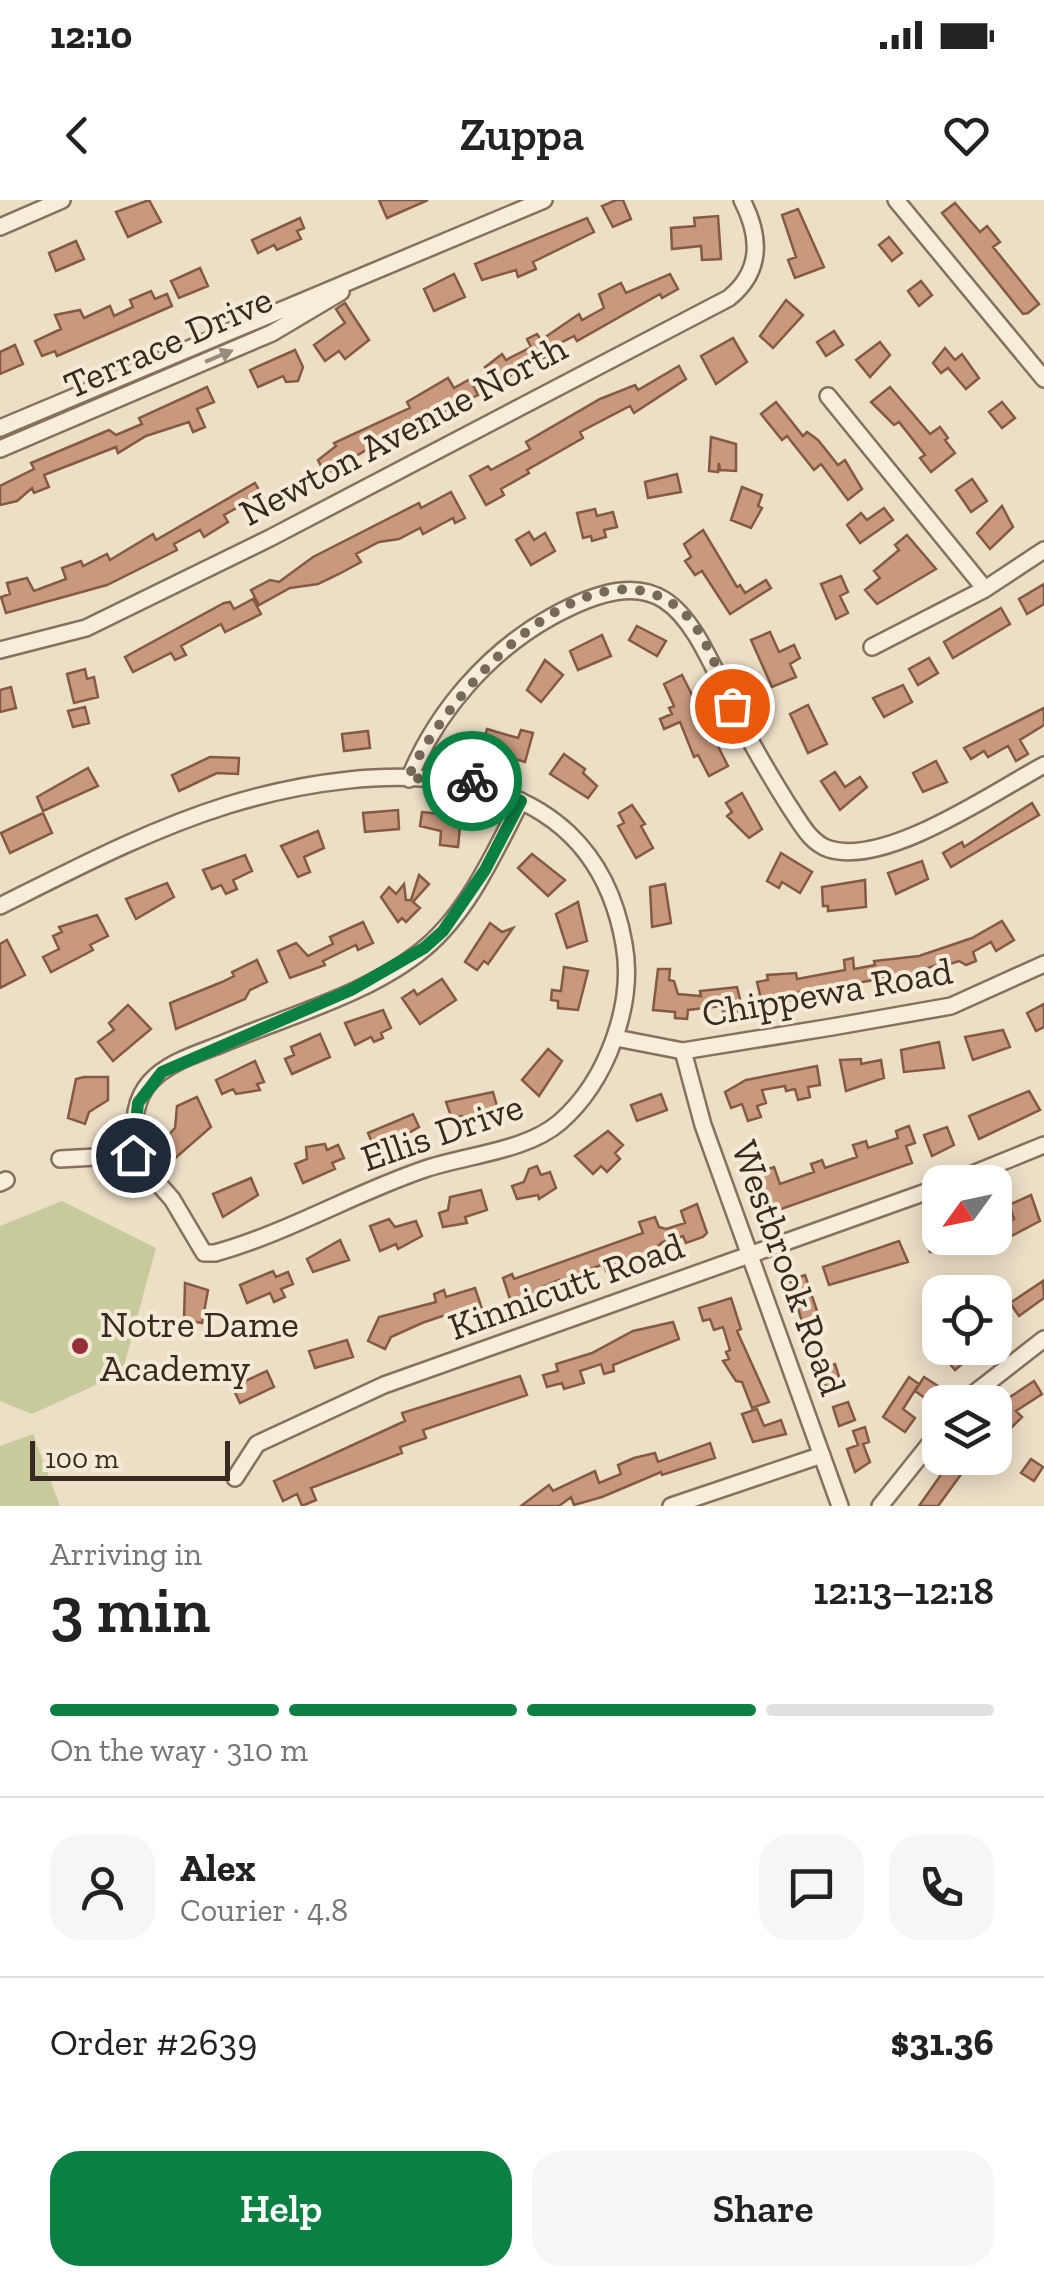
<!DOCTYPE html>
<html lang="en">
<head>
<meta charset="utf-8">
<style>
  body { margin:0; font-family:"Zilla Slab",serif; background:#f6f6f6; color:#222; height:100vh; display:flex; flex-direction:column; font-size:38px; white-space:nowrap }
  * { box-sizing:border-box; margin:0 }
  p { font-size:32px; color:#767676 }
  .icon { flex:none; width:55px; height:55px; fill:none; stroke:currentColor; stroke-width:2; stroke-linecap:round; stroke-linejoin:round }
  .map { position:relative; height:1306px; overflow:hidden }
  .details { display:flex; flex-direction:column; background:#fff; flex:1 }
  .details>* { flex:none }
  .needle { width:65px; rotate:237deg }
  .tools { position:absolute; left:922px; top:965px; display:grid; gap:20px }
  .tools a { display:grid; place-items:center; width:90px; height:90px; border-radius:20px; background:#fff; box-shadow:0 5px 25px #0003; font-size:50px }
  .scale { position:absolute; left:30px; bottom:25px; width:200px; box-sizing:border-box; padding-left:10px; border:5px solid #382a20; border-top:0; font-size:28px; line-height:35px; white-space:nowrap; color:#382a20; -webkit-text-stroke:8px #f4ead5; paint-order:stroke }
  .pin { position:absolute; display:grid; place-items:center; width:85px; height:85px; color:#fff; margin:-42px; border:5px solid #fff; border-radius:50%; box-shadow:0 2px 10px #0007 }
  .courier { position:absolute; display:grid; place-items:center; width:100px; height:100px; margin:-50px; border:8px solid #0b8043; border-radius:50%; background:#fff; color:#222; box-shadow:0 2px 12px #0007 }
  .head em { font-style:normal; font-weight:600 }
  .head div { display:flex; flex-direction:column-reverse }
  .head { display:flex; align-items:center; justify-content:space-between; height:170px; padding:0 50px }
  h1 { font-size:65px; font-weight:600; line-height:75px }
  .bar { display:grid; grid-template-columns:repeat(4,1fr); gap:15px 10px; align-content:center; height:120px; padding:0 50px }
  .bar i { height:12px; border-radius:8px; background:#e0e0e0 }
  .bar .selected { background:#0b8043 }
  .bar p { grid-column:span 4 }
  .line { display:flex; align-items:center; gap:25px; padding:0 50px; border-top:2px solid #e0e0e0 }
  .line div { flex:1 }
  .round { display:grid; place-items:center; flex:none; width:105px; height:105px; border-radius:30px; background:#f6f6f6 }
  .cta { display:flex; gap:20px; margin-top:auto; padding:20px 50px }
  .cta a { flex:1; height:115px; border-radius:30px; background:#0b8043; color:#fff; font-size:40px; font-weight:600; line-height:115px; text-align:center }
  .cta a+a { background:#f6f6f6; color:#222 }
  .status { display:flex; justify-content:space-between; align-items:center; height:70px; padding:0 50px; background:#fff; direction:ltr }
  .status svg { height:28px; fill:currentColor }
  header { display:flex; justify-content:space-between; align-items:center; height:130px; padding:0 50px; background:#fff; font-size:45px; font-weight:600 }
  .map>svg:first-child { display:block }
  .green { fill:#c7ca9a }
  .building { fill:#c9997e; stroke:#855a43; stroke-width:2.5 }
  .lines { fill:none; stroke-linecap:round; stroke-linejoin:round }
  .street-casing { stroke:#87715c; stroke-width:20 }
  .street { stroke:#f7edd9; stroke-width:15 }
  .oneway { fill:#988c7c }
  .done { stroke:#77695a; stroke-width:10; stroke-dasharray:0 18 }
  .route { stroke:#0b8043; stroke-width:12 }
  .poi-dot { fill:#932f35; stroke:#f4ead5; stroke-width:4 }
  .labels { text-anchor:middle; stroke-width:8; stroke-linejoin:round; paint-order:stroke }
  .street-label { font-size:38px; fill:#382a20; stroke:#f4ead5 }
  .poi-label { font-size:38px; fill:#382a20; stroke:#f4ead5; text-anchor:start }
</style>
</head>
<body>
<div class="status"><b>12:10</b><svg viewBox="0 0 49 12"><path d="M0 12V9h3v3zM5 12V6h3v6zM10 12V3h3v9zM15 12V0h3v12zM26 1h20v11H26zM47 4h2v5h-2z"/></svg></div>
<header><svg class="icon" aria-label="back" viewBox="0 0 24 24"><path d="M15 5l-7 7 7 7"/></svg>Zuppa<svg class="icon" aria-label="heart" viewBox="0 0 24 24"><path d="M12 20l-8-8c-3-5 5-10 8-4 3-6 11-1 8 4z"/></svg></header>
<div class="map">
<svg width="1044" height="1306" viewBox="0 0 1044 1306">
  <rect width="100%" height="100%" fill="#ecdfc6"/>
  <path class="green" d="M62,1001L156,1048L122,1173L32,1214L0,1201V1026Z
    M33,1234L60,1306H0V1246Z"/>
  <path class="building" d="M149,0L161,22L128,37L116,12Z
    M379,0H428L387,18Z
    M616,0H623L631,19L613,27L602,6Z
    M955,3L980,32L987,26L1000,42L993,47L1039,104L1028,113L1023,114L942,13Z
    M798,9L824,67L795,78L788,60L796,57L782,15Z
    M718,16L721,59L702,60L701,46L672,49L671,28L695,26L694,18Z
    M300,18L304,28L297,31L301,39L277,50L274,45L258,53L252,40Z
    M587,18L594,32L533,62L536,69L518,77L516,70L482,80L475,64Z
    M889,37L902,53L892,61L879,45Z
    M76,41L84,59L56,71L49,53Z
    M200,68L208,86L179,98L171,81Z
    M454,74L465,97L434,111L424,89Z
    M670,74L678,89L662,98L660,94L577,141L574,136L551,148L553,153L502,180L495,183L485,167L502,154L506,160L531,147L527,139L537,134L541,140L579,114L582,120L604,108L599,94L621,83L626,93Z
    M921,81L932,95L919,106L908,91Z
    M151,91L155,99L167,94L172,106L57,156L55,151L42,156L35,141L61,129L55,115L80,110L84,118L110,106L114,116L133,107L130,100Z
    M786,100L803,115L773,148L760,136Z
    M345,103L369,140L345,159L339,151L325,161L314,145L345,123L336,109Z
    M834,131L843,145L826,156L817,142Z
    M733,138L747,162L716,184L701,156Z
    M880,142L890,155L870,177L856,160Z
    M15,145L23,164L0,174V152Z
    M945,148L955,160L962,154L979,178L966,189L948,168L941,173L933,163Z
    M295,150L303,167L298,181L286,182L283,176L258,187L250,170Z
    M679,166L686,179L634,213L630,206L580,232L583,238L527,270L529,273L501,289L504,295L486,305L470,276L488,266L491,270L530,249L526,242L600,199L635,185L638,190Z
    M448,178L454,188L470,179L478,195L422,223L413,222L331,271L329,267L323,270L318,260L336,246L334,243L410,208L407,202Z
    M207,187L214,202L197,209L205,227L193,232L189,222L146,236L118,253L116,247L44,275L49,287L34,293L32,288L17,301L0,305V286L34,269L31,263L109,230L116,235L142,224L139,218Z
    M890,187L930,234L940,227L948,238L945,240L955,253L931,272L920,258L925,255L899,222L894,225L871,202Z
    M776,202L803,236L807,232L818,240L838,265L845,260L862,289L848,300L821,264L814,270L787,236L782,240L761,214Z
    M1002,202L1015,218L1002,228L989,212Z
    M711,237L736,244V271L720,270L719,263L718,272L709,271Z
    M677,274L681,292L648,298L645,282Z
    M972,279L987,301L971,312L956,290Z
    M255,283L267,304L248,314L242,305L224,315L228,322L204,337L200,330L174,344L177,350L107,385L6,413L1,397L10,394L7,383L27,378L34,391L66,379L62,368L81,361L83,366L107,354L110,360L153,334L156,340Z
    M742,287L762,295L758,306L762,308L751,328L731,320Z
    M451,292L465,318L455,323L453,318L423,334L420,328L399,339L379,342L356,354L361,362L339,374L318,384L290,388L259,405L251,390L270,380L279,382L313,357L419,303L421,308Z
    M1002,306L1013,327L990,349L977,333Z
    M884,308L893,320L860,343L847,325L861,313L867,320Z
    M595,309L597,316L613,312L617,327L604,330L606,337L592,341L591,336L583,338L577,313Z
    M703,330L737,387L740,385L745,393L766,380L771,388L730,414L702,371L695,375L685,361L691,357L684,344Z
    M529,332L534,340L545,333L555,351L531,365L516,340Z
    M907,335L936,369L877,404L865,390L880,378L874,371L899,350L895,345Z
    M841,376L848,392L840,396L848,413L836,419L821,384Z
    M1044,384V404L1027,414L1019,399Z
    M253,399L261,414L225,432L221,424L181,446L186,455L175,460L171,453L133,472L125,457L224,403L230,402L234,409Z
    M1001,408L1010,424L953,458L944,442Z
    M637,426L666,441L657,456L629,440Z
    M770,432L779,452L794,445L800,458L790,464L796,477L772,487L751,440Z
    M602,435L611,456L578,470L570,451Z
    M929,458L938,473L918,485L909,469Z
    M545,460L563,475L541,502L527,490Z
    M85,469L87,479L94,477L98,497L74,503L67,474Z
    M682,475L728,566L709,576L698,555L694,557L680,522L664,529L660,519L672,514L669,508L674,506L664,484Z
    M903,485L912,502L884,517L873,498Z
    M11,487L16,508L0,512V490Z
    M808,505L827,544L808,553L790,514Z
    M85,507L89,523L73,527L68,511Z
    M1044,508V525L1020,540L1028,554L1016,561L1008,546L988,557L984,551L971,559L964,548Z
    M487,529L518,538L521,530L533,533L525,562L481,549Z
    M368,531L370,548L344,551L342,534Z
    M564,554L585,569L583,573L597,586L588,598L550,574Z
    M210,557L239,558L238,574L217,573L179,591L172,575Z
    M936,561L947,582L923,592L913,573Z
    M88,568L98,586L43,611L37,597Z
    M835,572L845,587L860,577L867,587L840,610L821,581Z
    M742,593L762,629L749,638L727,616L732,612L726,603Z
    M1032,603L1039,615L951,667L943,653L962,642L964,647Z
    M632,605L645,624L641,626L653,648L636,658L618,626L624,623L619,613Z
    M398,610L399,629L365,632L363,613Z
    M422,612L461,616L458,647L440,645L441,631L420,626Z
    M43,613L52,633L10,653L1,633Z
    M318,631L324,648L304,657L310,672L298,677L281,646Z
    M781,653L812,672L800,693L782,682L779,688L767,681Z
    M532,654L565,680L548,696L518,668Z
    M245,655L252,671L233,680L237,689L226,694L221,685L212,689L203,670Z
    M922,661L928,679L896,694L888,673Z
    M419,675L429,684L413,702L420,708L406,722L402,718L398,722L381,697L389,687L396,694L404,684L406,700H411Z
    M865,680L866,707L828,711V706H823L822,687Z
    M167,683L174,697L136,719L126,699Z
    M665,684L671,723L652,727L650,687Z
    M578,702L587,741L567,748L556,714Z
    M97,715L108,736L90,745L93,750L51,772L43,757L59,749L53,736L62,732L59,727Z
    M1002,721L1014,740L996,751L991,742L973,752L976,761L966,765L959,761L947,765L946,762L921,770L923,778L908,780L907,774L857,783L858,790L848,792L827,793L826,787L799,792L800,799L780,802V798L761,799L757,782L768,780L767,775L796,773L797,779L845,770L844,760L853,758L854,769L875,765L874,761L919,756L972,738Z
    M363,722L373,743L358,750L356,745L323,761L325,765L290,778L278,751L296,743L308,756L333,744L330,737Z
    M490,723L502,732L513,728L488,764L484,761L477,770L465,762Z
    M7,740L25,775L0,788V744Z
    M257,760L267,782L250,790L245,799L176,829L170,803L222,782L234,776L232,772Z
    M564,767L588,771L578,810L558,808V801L551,800L552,790L561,791Z
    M658,769H670L669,780L674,781L678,794L701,796L700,791L737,787L743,811L723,813L722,806L688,810L687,819L675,818V812L653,810Z
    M442,779L456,800L420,824L402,798L414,790L417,795Z
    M1044,804V827L1036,831L1027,813Z
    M128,805L151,829L113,861L98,842L114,830L109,823Z
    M383,810L391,828L381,833L383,838L374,842L371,837L355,845L345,823Z
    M1003,830L1010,847L973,860L965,837Z
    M320,834L330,857L292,874L285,859L294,855L291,847Z
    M939,842L944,868L904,872L901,850Z
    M548,849L562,861L539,896L522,880Z
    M861,859V864L881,860L884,878L846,891L840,860Z
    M255,861L264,882L257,884L260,890L236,894L233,889L222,894L216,880Z
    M817,866L820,885L808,887L810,897L798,900L795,889L786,891L785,886L762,890L766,903L757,906L761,917L748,921L742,904L731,908L725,892L746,880Z
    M84,877H108V900L89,912L85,924L68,918L76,879Z
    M1029,891L1040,910L979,939L969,916Z
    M493,892L498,910L464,923L462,916L452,919L446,902Z
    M661,894L667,910L637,921L631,905Z
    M197,897L211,927L173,960L159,945L175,928L177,906Z
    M413,914L419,927L376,952L368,933Z
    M909,926L915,943L906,946L912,963L770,1013L756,973L774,967L780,984L814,972L811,964L822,960L825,968L857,957L853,945L866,941L868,948L898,938L896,931Z
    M947,927L954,945L932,956L924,935Z
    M608,931L623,945L615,953L620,959L607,972L601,966L593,974L575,956Z
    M325,944L327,950L338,945L344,958L332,963L335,969L303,983L295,964L307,959L306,947Z
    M537,966L541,975L550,972L556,988L539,999L538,995L517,999L512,986L524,982L529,969Z
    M251,978L258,995L223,1017L213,994Z
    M481,990L487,1010L465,1017L467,1023L443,1027L439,1013L448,1010L450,997Z
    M1031,995L1040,1021L1004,1040L999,1025L1014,1019L1009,1005Z
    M697,1004L707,1033L703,1037L686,1043L683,1036L663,1042L658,1046L660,1051L606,1071L604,1064L584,1071L587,1077L562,1087L559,1080L540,1088L536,1096L511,1102L503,1078L512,1074L514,1079L643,1033L639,1022L655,1017L659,1027L666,1029L685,1023L681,1011Z
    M389,1019L395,1027L416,1021L422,1036L398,1049L396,1044L380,1051L370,1026Z
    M940,1027V1038H967L966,1046L930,1052L924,1032Z
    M340,1040L349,1060L313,1072L307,1059Z
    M899,1041L908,1062L829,1085L823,1067Z
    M273,1071L276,1077L288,1072L293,1084L281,1089L285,1097L274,1102L270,1093L247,1103L240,1085Z
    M805,1075L821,1123L804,1129L790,1080Z
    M1043,1081L1044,1098L1019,1116L1010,1103Z
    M185,1083L208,1090L202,1123L184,1120Z
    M475,1088L483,1112L471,1116L451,1113L422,1123L391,1137L385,1149L368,1141L379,1117L436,1102L434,1094L444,1090L446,1097Z
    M731,1098L741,1129L737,1131L769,1202L752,1208L742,1182L736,1181L723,1161L729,1159L726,1152L730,1150L723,1127L714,1130L710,1119L703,1121L699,1108Z
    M673,1122L679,1139L613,1165L614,1171L604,1174L601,1164L580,1171L584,1183L564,1189L562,1183L547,1187L543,1175L558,1171L556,1164L592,1153L633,1131Z
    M347,1140L353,1157L315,1168L309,1151Z
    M928,1148H959L968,1159L955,1170L944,1157L939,1162Z
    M835,1164L841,1183L826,1188L820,1169Z
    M267,1171L274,1187L240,1203L229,1180L240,1175L243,1182Z
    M520,1176L527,1195L423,1230L426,1238L400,1247L402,1253L311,1288L316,1300L302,1306L297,1294L283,1301L274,1281L405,1221L402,1213Z
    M909,1177L919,1184L903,1209L915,1218L905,1232L883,1217Z
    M924,1177L938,1186L929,1201L915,1191Z
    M1034,1181L1042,1194L1016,1211L1022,1217L1009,1230L995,1217V1207Z
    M848,1202L855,1220L839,1226L833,1207Z
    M757,1209L764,1226L781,1220L786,1234L753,1242L742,1214Z
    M865,1227L869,1242L863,1244L870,1262L855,1272L847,1249L858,1245L853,1231Z
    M710,1243L715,1258L662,1275L661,1272L602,1297L574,1305L571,1297L559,1306H521L549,1285L553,1291L595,1271L599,1283L621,1274L618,1265L634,1258L655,1253L658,1262Z
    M952,1259L965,1269L938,1306H919Z
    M1031,1259L1043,1267L1034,1281L1021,1273Z"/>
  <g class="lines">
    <defs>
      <path id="street" d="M896,0L1044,179
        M0,27L62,0
        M828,196L985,389
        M0,228L544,0
        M0,249L272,133L341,92
        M872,447L985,389L1044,350
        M0,450L86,428L270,338L729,98C762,71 761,37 742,0
        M409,579C436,512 488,452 551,417C667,353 687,413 733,507C749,541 769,574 789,606C800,622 810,643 829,649C886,667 994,592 1044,565
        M0,706C74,669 148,630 228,605C375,560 590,548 624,744C635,804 607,881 560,922C527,951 466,955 425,969C354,993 287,1033 215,1053H204L172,999L133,955C134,930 132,902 150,882C169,861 200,853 224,843C290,815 370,794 425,748C469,711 495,651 521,601
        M616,838L683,851L832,827L951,806L1044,764
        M683,851L703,925L840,1306
        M60,959L133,955
        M953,982L1044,945
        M0,983L6,980
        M963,1202L1044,1139
        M235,1278L257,1244L384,1185L940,987
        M671,1306L822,1255
        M880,1306L940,1231"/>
    </defs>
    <use href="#street" class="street-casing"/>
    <use href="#street" class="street"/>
  </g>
  <defs><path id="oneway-solid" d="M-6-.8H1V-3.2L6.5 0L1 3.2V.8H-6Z" transform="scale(2.5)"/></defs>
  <use class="oneway" href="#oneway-solid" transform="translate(219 156) rotate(-23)"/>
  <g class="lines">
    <path class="done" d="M472,581L408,578C441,501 589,329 682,411C707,434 719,476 732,506"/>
    <path class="route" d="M133,955L138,903L162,872L351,790L424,748L443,731L485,670L521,601L472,581"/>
  </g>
  <circle class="poi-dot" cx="80" cy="1146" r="10"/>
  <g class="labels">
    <g class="street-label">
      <text transform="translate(168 142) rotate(-24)" y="13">Terrace Drive</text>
      <text transform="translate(403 230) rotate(-28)" y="13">Newton Avenue North</text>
      <text transform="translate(827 792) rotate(-10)" y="13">Chippewa Road</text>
      <text transform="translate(442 932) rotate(-19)" y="13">Ellis Drive</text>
      <text transform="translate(789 1068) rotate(70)" y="13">Westbrook Road</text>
      <text transform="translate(566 1086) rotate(-20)" y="13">Kinnicutt Road</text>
    </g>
    <g class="poi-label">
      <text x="100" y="1137">Notre Dame<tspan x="100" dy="44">Academy</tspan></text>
    </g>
  </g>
</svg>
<div class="tools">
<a><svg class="needle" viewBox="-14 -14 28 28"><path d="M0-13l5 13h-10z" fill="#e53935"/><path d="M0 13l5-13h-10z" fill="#767676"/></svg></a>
<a><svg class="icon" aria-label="locate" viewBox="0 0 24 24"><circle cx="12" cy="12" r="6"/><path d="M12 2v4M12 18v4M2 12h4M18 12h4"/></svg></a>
<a><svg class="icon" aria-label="layers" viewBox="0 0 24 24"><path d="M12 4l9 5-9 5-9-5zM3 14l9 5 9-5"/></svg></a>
</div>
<div class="scale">100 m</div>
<div class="pin" style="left:732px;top:506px;background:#ea580c"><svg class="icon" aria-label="bag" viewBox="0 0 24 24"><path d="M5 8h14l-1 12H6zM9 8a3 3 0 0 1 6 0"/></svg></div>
<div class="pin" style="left:133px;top:955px;background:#1f2937"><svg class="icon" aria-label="home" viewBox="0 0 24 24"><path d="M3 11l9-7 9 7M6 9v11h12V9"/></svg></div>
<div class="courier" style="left:472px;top:581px"><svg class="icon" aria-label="bike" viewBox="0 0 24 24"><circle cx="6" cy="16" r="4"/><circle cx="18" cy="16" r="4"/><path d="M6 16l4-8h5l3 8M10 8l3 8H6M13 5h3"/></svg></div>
</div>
<section class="details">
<div class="head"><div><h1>3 min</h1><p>Arriving in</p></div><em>12:13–12:18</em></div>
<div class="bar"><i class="selected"></i><i class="selected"></i><i class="selected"></i><i></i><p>On the way · 310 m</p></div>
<div class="line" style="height:180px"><a class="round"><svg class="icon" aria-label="person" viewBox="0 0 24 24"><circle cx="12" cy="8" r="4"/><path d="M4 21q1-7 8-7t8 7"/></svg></a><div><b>Alex</b><p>Courier · 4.8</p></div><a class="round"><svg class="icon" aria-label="chat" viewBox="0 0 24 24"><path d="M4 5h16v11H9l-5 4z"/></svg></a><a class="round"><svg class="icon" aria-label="phone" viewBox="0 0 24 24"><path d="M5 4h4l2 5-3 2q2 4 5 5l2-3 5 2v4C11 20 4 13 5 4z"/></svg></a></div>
<div class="line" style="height:130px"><div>Order #2639</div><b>$31.36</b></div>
<div class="cta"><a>Help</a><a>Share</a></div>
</section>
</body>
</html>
